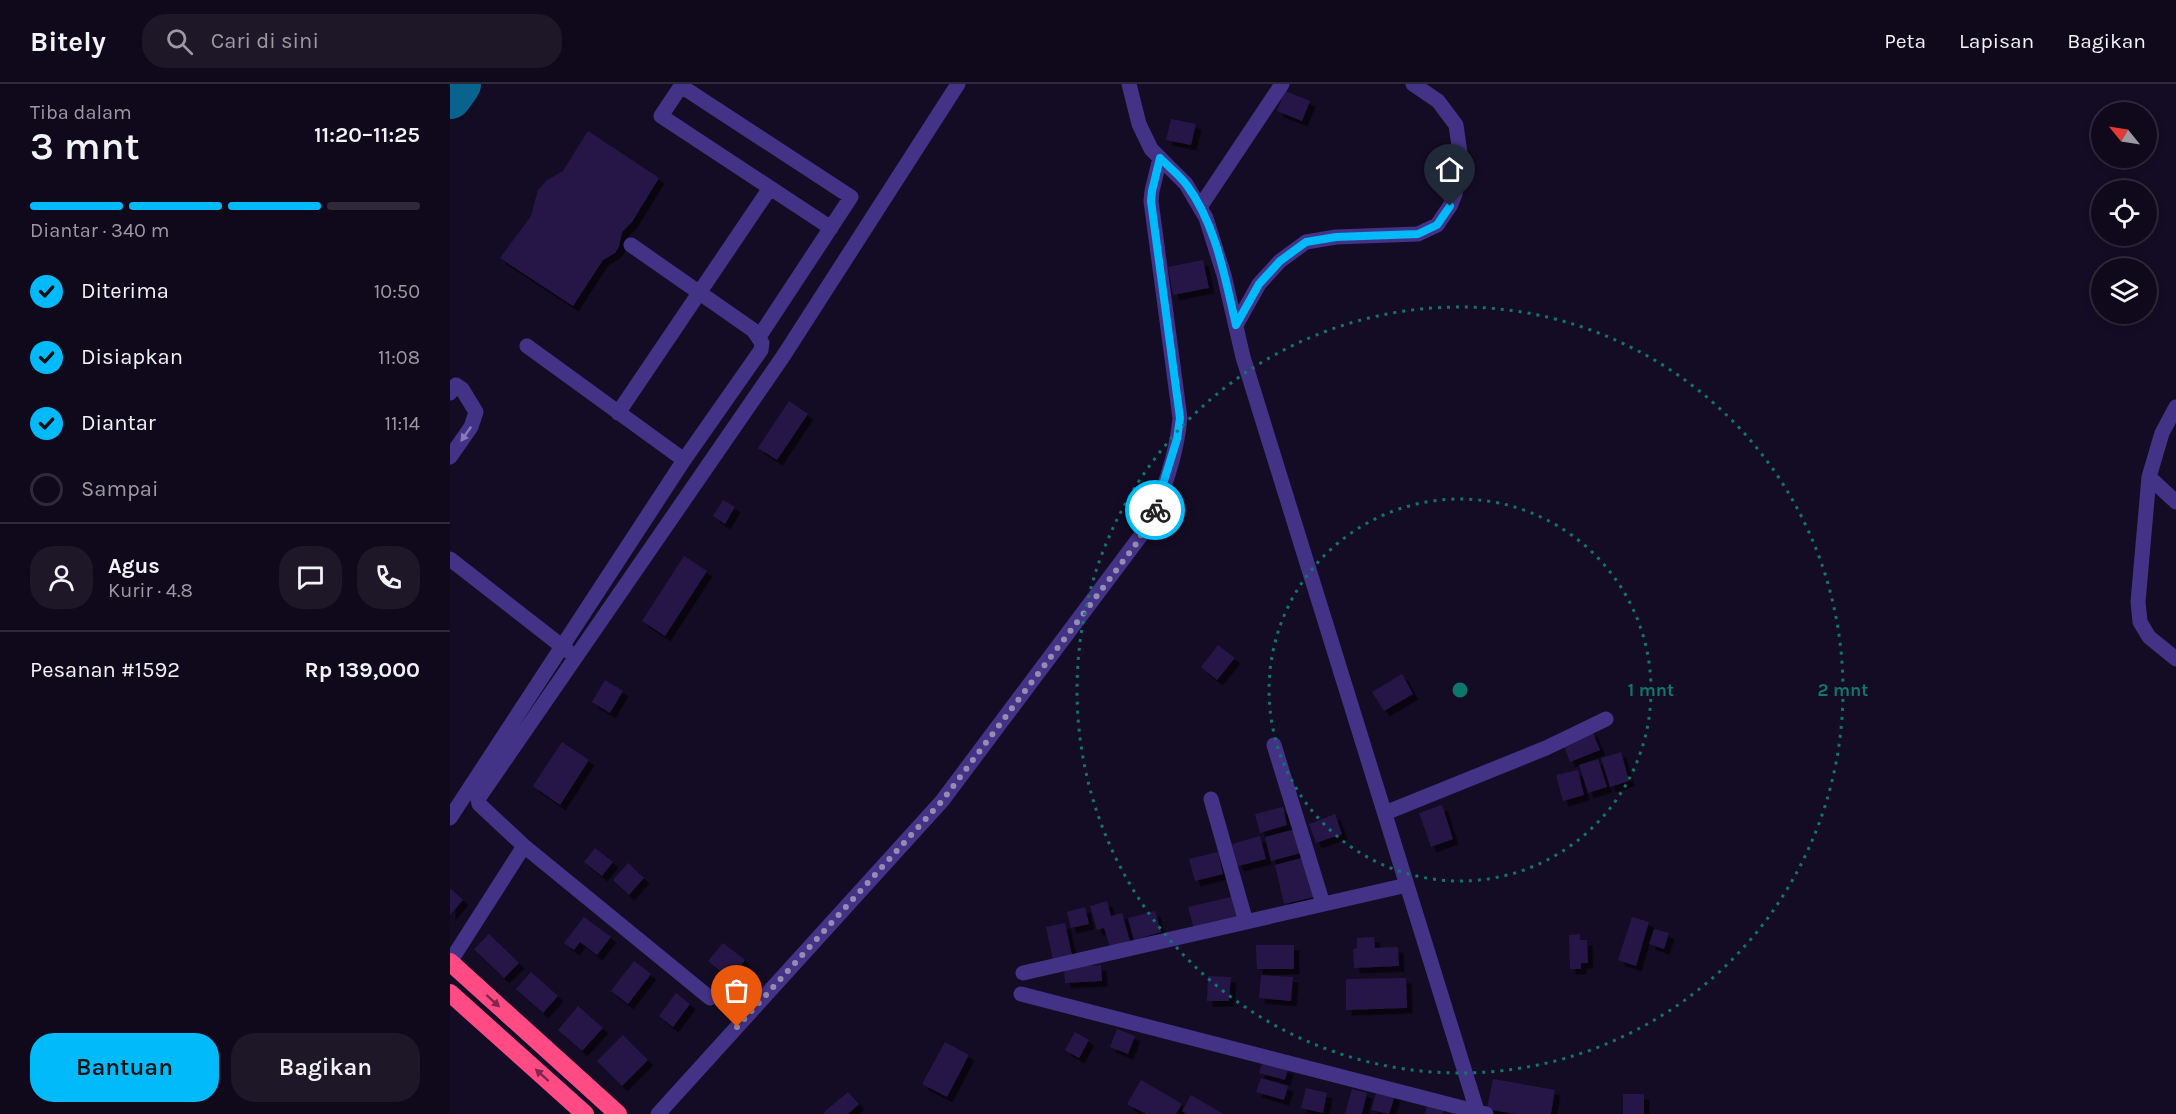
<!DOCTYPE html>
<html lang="id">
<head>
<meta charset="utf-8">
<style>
  body { margin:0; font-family:Karla,sans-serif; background:#1d1728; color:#f1f3f6; height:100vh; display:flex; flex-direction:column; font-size:22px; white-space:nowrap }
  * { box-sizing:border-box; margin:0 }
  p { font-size:20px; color:#9b9aa3 }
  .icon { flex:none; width:33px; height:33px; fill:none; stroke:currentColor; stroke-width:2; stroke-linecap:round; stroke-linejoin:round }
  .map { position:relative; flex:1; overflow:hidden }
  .drawer { display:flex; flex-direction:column; background:#0f091b; width:450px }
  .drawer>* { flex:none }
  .needle { width:39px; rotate:300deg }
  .controls { position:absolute; left:1641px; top:18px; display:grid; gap:12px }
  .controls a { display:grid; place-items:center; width:66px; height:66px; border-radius:50%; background:#0f091b; box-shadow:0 3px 9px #0003,0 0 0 2px #2f2a3a; font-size:30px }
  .pin { position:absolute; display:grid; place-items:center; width:51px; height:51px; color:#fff; margin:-62px -26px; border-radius:50% 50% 50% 0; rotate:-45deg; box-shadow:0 0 6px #0007 }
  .pin .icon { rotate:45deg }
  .courier { position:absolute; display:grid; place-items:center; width:60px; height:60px; margin:-30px; border:4px solid #00bafa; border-radius:50%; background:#fff; color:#222; box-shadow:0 2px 8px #0007 }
  .headline em { font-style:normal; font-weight:600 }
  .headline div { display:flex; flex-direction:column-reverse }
  .headline { display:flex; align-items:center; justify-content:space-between; height:102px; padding:0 30px }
  h1 { font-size:39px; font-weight:600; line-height:45px }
  .bar { display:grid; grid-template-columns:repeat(4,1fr); gap:9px 6px; align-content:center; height:72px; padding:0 30px }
  .bar i { height:8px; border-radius:4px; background:#2f2a3a }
  .bar .on { background:#00bafa }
  .bar p { grid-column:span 4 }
  .line { display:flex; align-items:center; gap:15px; padding:0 30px; border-top:2px solid #2f2a3a }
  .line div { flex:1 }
  .round { display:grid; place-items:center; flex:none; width:63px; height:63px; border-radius:24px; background:#1d1728 }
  ol { padding:0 30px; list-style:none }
  li { display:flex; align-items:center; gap:18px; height:66px }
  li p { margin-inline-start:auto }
  li .icon { padding:6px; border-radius:50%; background:#00bafa; color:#111; stroke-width:4 }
  li:last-child { color:#9b9aa3 }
  li i { width:33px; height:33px; border:3px solid #2f2a3a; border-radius:50% }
  .primary-button { display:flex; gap:12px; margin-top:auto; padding:12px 30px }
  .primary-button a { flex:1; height:69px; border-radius:24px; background:#00bafa; color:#111; font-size:24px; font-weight:600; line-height:69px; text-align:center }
  .primary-button a+a { background:#1d1728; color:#f1f3f6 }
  header { display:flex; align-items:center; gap:36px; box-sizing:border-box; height:84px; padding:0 30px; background:#0f091b; border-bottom:2px solid #2f2a3a }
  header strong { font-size:28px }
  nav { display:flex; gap:33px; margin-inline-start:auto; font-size:21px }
  .search { width:420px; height:54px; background:#1d1728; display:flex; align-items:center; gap:15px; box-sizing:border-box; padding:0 21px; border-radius:24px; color:#9b9aa3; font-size:22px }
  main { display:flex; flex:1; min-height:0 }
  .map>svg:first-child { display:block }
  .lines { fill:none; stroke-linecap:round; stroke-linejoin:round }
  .taxiway { stroke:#0a638f; stroke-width:44 }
  .building { fill:#271646; filter:url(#shadow) }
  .minor { stroke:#433387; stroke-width:15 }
  .highway { stroke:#ff4a84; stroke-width:18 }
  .oneway { fill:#8879bd }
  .oneway2 { fill:#7e284f }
  .done { stroke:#968bb2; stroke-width:6; stroke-dasharray:0 10.8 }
  .route { stroke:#00bafa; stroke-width:8 }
  .ring { fill:none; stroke:#0f766e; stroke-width:3; stroke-dasharray:3 6 }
  .centre { fill:#0f766e; stroke:#140c24; stroke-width:3 }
  .ring-label { font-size:18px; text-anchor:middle; font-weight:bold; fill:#0f766e; stroke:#140c24; stroke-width:4.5; stroke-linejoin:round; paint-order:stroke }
</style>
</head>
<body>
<header>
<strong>Bitely</strong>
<div class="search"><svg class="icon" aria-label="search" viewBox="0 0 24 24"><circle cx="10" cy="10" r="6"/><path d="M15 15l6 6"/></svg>Cari di sini</div>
<nav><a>Peta</a><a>Lapisan</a><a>Bagikan</a></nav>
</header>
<main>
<section class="drawer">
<div class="headline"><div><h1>3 mnt</h1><p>Tiba dalam</p></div><em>11:20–11:25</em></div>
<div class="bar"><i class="on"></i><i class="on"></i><i class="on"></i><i></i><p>Diantar · 340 m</p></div>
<ol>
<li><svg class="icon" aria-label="check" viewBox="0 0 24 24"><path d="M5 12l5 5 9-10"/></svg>Diterima<p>10:50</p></li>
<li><svg class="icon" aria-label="check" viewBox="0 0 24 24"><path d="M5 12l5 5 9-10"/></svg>Disiapkan<p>11:08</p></li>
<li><svg class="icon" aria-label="check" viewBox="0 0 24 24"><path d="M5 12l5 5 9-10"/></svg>Diantar<p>11:14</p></li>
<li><i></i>Sampai</li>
</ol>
<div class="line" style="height:108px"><a class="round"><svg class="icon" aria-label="person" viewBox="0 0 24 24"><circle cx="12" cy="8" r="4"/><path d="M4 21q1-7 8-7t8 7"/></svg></a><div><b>Agus</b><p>Kurir · 4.8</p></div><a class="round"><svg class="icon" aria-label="chat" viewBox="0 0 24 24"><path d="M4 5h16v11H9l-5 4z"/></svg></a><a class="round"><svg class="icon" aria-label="phone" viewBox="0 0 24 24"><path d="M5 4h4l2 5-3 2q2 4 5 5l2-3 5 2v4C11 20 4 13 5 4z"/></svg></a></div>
<div class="line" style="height:78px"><div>Pesanan #1592</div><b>Rp 139,000</b></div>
<div class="primary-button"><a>Bantuan</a><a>Bagikan</a></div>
</section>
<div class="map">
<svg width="1726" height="1030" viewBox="0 0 1726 1030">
  <defs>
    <filter id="shadow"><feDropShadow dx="5.5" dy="5.5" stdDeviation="0" flood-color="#0009"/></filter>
  </defs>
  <rect width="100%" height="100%" fill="#140c24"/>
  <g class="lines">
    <path class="taxiway" d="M0,13L9,0"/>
  </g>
  <path class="building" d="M835,7L860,17L852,37L827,27Z
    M721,35L746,40L741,61L716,56Z
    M138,47L209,94L182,138L172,148L169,163L165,169L153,176L123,222L50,174L81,132L88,106L97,96L113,87Z
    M753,176L759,204L723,211L718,183Z
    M339,317L358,330L327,376L308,364Z
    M273,416L285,423L275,440L263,432Z
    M234,472L257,487L215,552L192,537Z
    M768,561L785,574L767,596L751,583Z
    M952,590L963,610L934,627L922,608Z
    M155,596L173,607L160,629L142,618Z
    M1142,647L1150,666L1120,678L1113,659Z
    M112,658L139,676L110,721L83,702Z
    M1171,668L1179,697L1160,703L1151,674Z
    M1148,675L1157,703L1138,709L1129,681Z
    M1128,686L1134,711L1113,717L1106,691Z
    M992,721L1003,755L981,763L969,729Z
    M833,723L837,741L810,749L805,730Z
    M885,730L892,750L866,759L859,740Z
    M845,745L851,769L821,777L815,753Z
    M810,752L816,775L788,782L782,760Z
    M145,764L163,778L152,792L134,778Z
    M768,768L773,790L745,797L739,775Z
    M855,773L864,813L834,820L825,781Z
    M178,779L194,794L179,811L163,796Z
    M0,804L13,816L0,831Z
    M785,812L790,834L744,845L738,823Z
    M657,817L661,832L672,829L680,857L660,863L654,844L647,846L640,822Z
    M635,823L639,840L621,844L617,828Z
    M705,827L711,848L684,856L678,834Z
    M134,833L161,853L147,871L130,858L124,866L114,859Z
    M1182,833L1199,838L1186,882L1168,876Z
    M615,839L622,871L603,876L596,843Z
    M1204,845L1219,849L1214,865L1199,860Z
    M39,850L69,879L54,894L24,865Z
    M1130,850V856H1137L1138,879H1131V885H1120L1119,851Z
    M924,853L925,864L948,863L949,882L904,884L903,865L907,864V854Z
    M273,859L295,876L280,895L258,877Z
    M806,861H844V885H807Z
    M184,877L201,890L178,920L161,907Z
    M651,881L652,897L615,899L614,883Z
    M81,888L108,912L93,929L66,905Z
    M811,891L843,893L841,917L809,914Z
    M758,892L781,893L779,917H757Z
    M956,894L957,924L896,926V895Z
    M226,909L240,920L223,943L209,932Z
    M128,922L153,944L132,967L108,946Z
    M667,945L685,952L678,970L660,963Z
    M625,948L639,956L629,974L615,966Z
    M173,951L198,976L172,1002L147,977Z
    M495,958L519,971L497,1013L472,1000Z
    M813,977L838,985L835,996L809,989Z
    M811,994L838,1002L834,1016L806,1008Z
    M1043,995L1105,1006L1101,1030H1064L1037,1025Z
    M691,996L732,1020L726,1030H696L677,1020Z
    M856,1004L877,1009L873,1029L851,1024Z
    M902,1005L917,1009L912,1030H895Z
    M927,1006L945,1011L939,1030L921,1026Z
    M398,1008L409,1020L398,1030H375L373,1029Z
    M1173,1010H1194V1030H1173Z
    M741,1011L773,1030H737L732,1027Z
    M977,1022L994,1027L993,1030H975Z"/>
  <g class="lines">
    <path class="minor" d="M679,0L689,40L701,65L736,100L756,134L774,191L793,273L1028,1030
      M750,123L832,0
      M181,161L303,246L312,259L311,266L234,376
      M786,241L809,200L830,177L856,158L886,153L968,150L987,141L1000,122L1005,110L1010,69L1006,41L988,17L963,0
      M309,253L401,113L231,2L211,32L381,144
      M0,309L6,301L12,305L26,328L21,343L0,373
      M1726,323L1712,349L1699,393L1688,518L1690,538L1699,553L1726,575
      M168,329L320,104
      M1699,393L1726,418
      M0,475L118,567
      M824,661L873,820
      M761,715L796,838
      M935,729L1096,664L1156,635
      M0,734L234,376L77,262
      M0,878L74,762
      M573,889L957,801
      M571,910L1036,1030
      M260,914L74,762L29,720L28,715L334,271L508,0
      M208,1030L492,717L695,446C712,414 727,370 730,334L701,117L702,107L710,74"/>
    <path class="highway" d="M0,878L168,1030
      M0,909L135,1030"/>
  </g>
  <defs><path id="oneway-solid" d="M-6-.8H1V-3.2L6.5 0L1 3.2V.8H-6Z" transform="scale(1.5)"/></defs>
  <use class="oneway" href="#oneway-solid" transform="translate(16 350) rotate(125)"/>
  <g class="oneway2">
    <use href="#oneway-solid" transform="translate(43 917) rotate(42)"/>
    <use href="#oneway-solid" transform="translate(92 991) rotate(-138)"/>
  </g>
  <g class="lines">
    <path class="done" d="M287,943L492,717L686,460L705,426"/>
    <path class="route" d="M705,426L727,355L730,334L701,117L702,107L710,74C718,82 729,91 736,100C766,140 775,194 786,241L809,200L830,177L856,158L886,153L968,150L987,141L1000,122"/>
  </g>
  <g class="ring">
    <circle cx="1010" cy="606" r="191"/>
    <circle cx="1010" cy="606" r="383"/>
  </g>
  <circle cx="1010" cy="606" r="9" class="centre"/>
  <g class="ring-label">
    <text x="1201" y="612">1 mnt</text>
    <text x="1393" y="612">2 mnt</text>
  </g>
</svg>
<div class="controls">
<a><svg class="needle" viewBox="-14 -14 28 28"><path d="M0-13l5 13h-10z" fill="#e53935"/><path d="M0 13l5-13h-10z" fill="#9b9aa3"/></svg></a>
<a><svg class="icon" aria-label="locate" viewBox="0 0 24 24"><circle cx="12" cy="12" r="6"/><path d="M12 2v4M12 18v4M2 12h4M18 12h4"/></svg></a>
<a><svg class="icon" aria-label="layers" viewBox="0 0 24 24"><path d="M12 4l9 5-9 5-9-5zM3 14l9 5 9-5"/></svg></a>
</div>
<div class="pin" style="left:287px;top:943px;background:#ea580c"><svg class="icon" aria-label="bag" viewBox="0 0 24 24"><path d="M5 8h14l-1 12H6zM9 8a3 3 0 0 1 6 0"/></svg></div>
<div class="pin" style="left:1000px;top:122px;background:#1f2937"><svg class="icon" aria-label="home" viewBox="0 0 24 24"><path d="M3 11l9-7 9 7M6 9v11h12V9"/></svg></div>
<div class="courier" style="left:705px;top:426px"><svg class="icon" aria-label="bike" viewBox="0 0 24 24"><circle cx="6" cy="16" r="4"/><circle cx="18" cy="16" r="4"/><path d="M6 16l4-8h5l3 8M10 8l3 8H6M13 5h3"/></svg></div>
</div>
</main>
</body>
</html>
